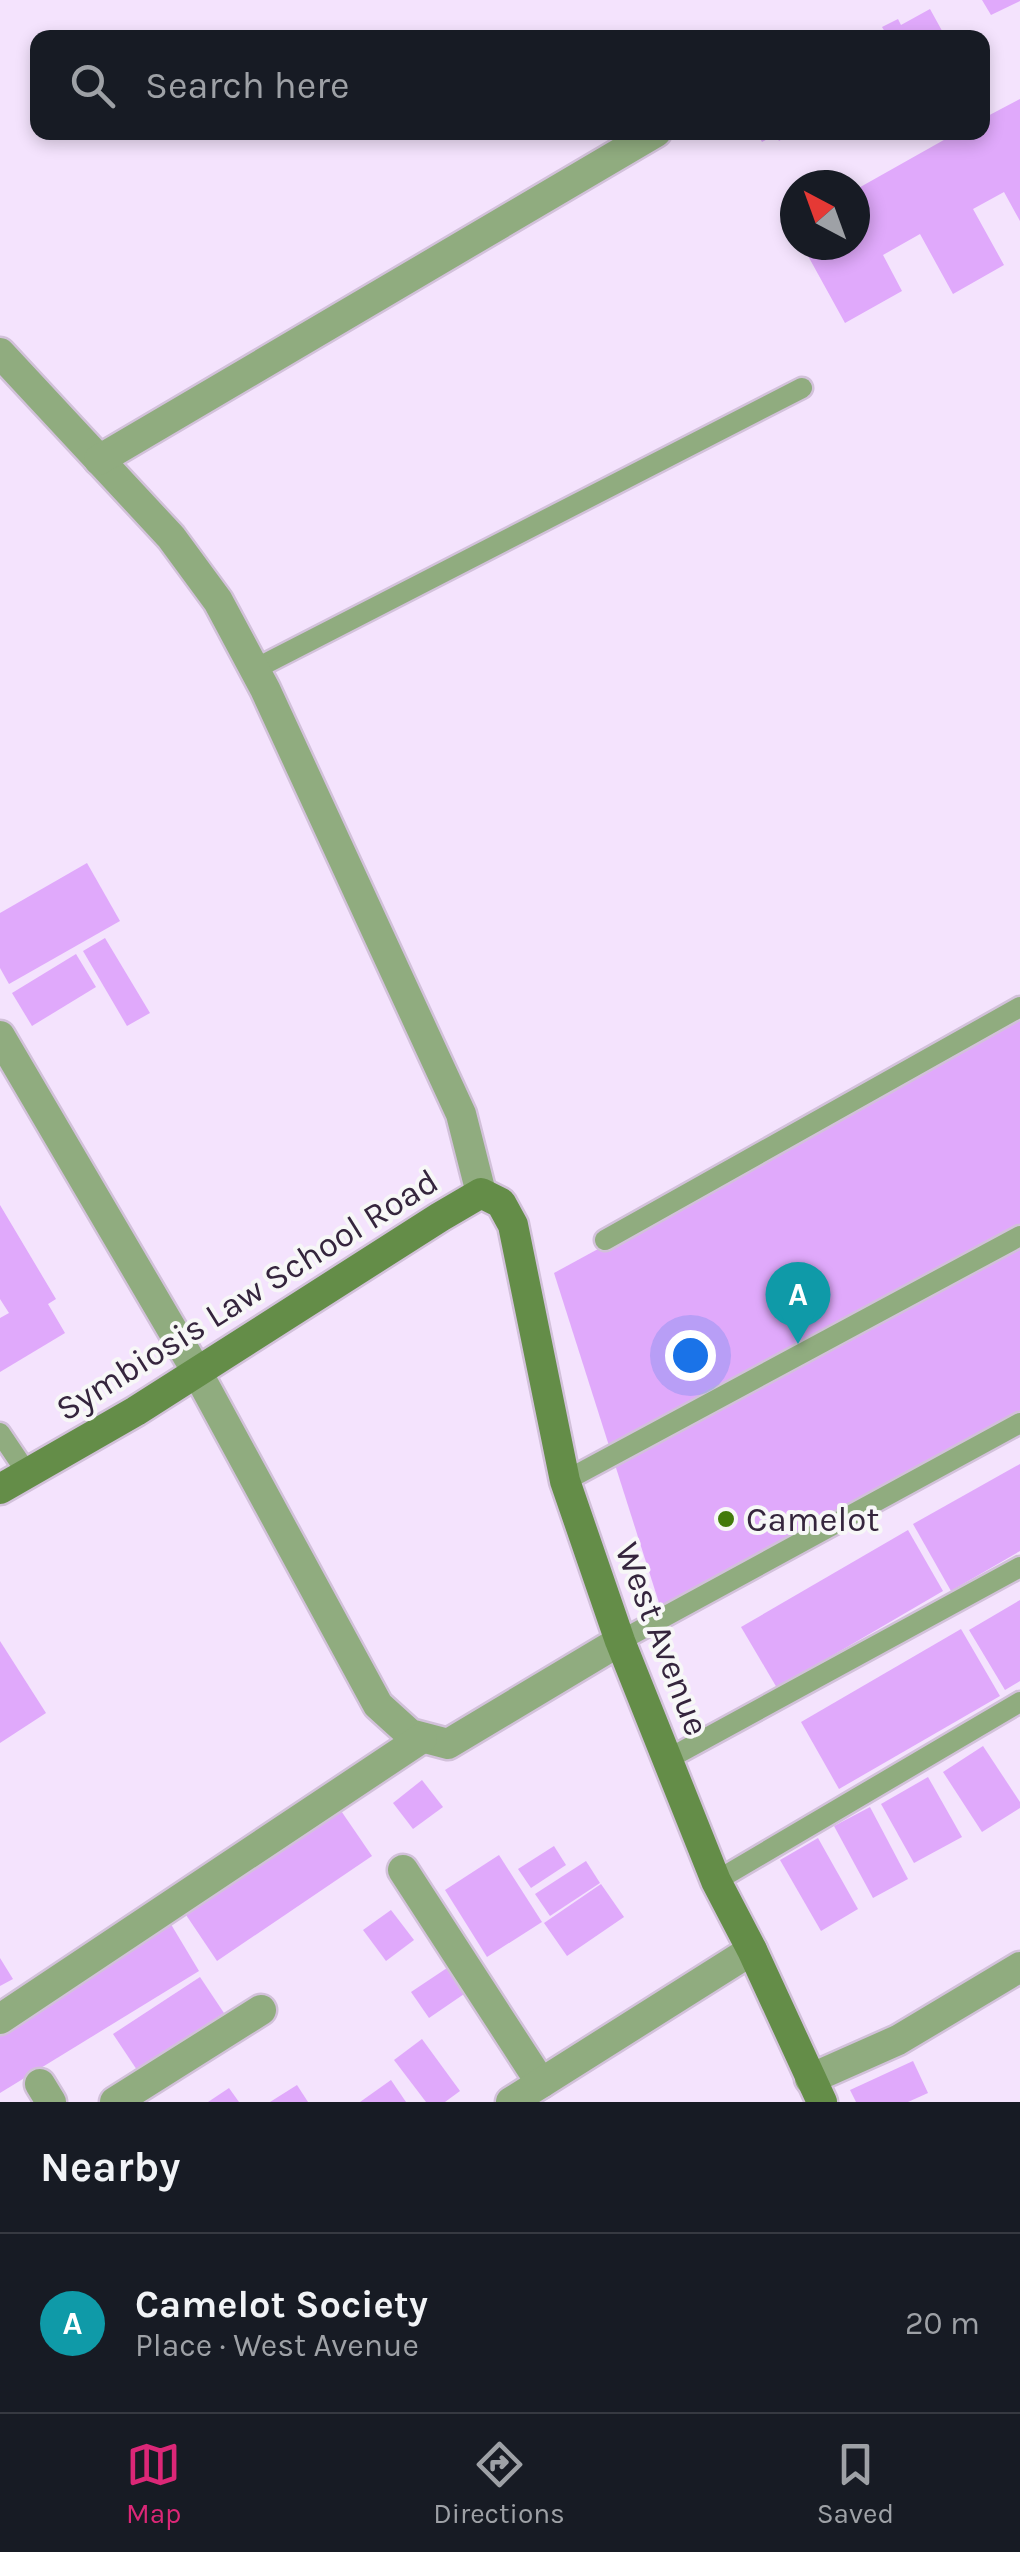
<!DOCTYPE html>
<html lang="en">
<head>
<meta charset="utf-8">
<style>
	:root { --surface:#171b24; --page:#242831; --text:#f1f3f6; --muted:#9ea1a6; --line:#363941; --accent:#db2777 }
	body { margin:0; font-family:Karla,sans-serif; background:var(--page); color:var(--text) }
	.compass { position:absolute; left:780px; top:170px; width:90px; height:90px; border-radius:50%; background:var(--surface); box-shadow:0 5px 15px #0003; rotate:319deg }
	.you { position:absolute; left:690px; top:1355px; width:35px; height:35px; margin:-25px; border:8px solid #fff; border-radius:50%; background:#1a73e8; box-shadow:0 0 0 15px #1a73e833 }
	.badge { display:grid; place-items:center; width:65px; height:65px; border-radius:50%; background:var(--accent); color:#fff; font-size:32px; font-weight:700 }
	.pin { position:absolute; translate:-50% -82px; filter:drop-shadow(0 2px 5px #0008) }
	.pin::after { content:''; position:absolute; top:52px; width:35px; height:30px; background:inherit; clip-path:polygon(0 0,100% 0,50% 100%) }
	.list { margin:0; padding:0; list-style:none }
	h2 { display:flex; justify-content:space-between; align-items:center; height:130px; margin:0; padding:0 40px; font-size:42px }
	h2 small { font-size:32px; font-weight:400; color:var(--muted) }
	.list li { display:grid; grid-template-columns:65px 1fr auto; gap:30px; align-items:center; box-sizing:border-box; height:180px; padding:0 40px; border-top:2px solid var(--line) }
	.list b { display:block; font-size:38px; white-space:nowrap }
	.list p { margin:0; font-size:32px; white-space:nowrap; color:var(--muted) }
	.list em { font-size:32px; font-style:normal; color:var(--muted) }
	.icon { flex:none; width:55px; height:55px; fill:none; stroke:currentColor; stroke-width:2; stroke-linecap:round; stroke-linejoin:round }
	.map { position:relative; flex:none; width:1020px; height:2102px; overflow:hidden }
	.search { position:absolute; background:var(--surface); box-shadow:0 5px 15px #0003; left:30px; right:30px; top:30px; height:110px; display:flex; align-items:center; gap:25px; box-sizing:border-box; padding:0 35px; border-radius:20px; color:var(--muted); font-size:38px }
	.sheet { height:310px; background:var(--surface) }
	nav { display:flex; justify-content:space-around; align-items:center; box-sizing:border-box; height:140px; border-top:2px solid var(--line); background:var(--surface); font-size:28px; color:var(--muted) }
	nav a { display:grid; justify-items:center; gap:5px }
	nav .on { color:var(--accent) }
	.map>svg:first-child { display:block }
</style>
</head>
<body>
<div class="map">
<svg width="1020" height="2102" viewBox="0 0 1020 2102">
	<rect width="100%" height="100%" fill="#f4e3fd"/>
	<g fill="#e0a9fb">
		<path d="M 982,0 L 1020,0 L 1020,1 L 991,15 Z"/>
		<path d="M 930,9 L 946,38 L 875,38 L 885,32 L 882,27 L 898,19 L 901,25 Z"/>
		<path d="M 1020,99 L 1020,221 L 1004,192 L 973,209 L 1004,265 L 953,294 L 920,234 L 883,255 L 902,291 L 845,323 L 802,245 L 855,245 L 855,190 L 958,132 L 982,132 L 982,119 Z"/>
		<path d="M 756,132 L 794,132 L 779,141 L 775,135 L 762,142 Z"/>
		<path d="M 87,863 L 120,921 L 9,984 L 0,968 L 0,913 Z"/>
		<path d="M 105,938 L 150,1013 L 127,1026 L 83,951 Z"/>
		<path d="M 76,954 L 96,987 L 32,1026 L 12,993 Z"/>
		<path d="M 1020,1019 L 1020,1415 L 660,1606 L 554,1273 Z"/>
		<path d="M 0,1205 L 56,1299 L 48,1304 L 65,1333 L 0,1372 L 0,1318 L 9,1313 L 0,1299 Z"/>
		<path d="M 1020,1464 L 1020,1551 L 951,1591 L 913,1524 Z"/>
		<path d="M 908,1530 L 943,1591 L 777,1688 L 741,1627 Z"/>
		<path d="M 1020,1600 L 1020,1681 L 1005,1690 L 969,1630 Z"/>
		<path d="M 961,1629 L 1000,1696 L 839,1789 L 801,1722 Z"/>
		<path d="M 0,1641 L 46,1713 L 0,1743 Z"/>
		<path d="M 983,1746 L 1020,1802 L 1020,1808 L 982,1832 L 943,1772 Z"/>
		<path d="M 928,1777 L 962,1837 L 914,1863 L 881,1804 Z"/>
		<path d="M 422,1780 L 443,1807 L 413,1829 L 393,1803 Z"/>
		<path d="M 335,1802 L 372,1856 L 217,1961 L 180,1906 Z"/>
		<path d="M 870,1807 L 908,1879 L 873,1898 L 834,1826 Z"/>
		<path d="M 818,1838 L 858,1909 L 821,1931 L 780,1860 Z"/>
		<path d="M 554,1846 L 566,1865 L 531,1888 L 518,1869 Z"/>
		<path d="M 499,1855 L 542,1922 L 487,1957 L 445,1890 Z"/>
		<path d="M 586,1861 L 600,1883 L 550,1916 L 535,1894 Z"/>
		<path d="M 601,1884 L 624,1917 L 567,1956 L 544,1923 Z"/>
		<path d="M 391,1910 L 414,1940 L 386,1961 L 363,1930 Z"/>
		<path d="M 169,1921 L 199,1971 L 0,2093 L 0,2025 Z"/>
		<path d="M 0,1958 L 13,1979 L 0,1986 Z"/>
		<path d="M 450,1966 L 467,1992 L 429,2018 L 411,1992 Z"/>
		<path d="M 200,1977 L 224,2013 L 137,2070 L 113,2034 Z"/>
		<path d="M 422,2039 L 460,2091 L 445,2102 L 426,2102 L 394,2060 Z"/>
		<path d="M 913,2061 L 928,2093 L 908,2102 L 856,2102 L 850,2090 Z"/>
		<path d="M 391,2080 L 406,2102 L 360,2102 Z"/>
		<path d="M 297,2085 L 308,2102 L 270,2102 Z"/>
		<path d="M 229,2088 L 239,2102 L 208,2102 Z"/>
	</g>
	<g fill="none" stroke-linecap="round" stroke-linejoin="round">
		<g stroke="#d2c1da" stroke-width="25">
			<g id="lane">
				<path d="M 255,669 L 802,388"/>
				<path d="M 605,1240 L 1020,1007"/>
				<path d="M 0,1433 L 27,1473"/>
				<path d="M 565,1481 L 1020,1236"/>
				<path d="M 620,1641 L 1020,1423"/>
				<path d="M 668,1759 L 1020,1567"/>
				<path d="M 716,1881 L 1020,1702"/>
			</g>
		</g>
		<g stroke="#d2c1da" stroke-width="35">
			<g id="street">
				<path d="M 0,353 L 171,537 L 218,601 L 265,689 L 461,1114 L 481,1193"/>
				<path d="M 99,460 L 656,132"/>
				<path d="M 0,1036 L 197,1372 L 378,1705 L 410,1734 L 448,1744 L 620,1641"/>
				<path d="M 403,1870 L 541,2083"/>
				<path d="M 0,2019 L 422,1738"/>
				<path d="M 810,2079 L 898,2040 L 1020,1967"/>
				<path d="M 40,2084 L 51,2102"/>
				<path d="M 115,2102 L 261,2010"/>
				<path d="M 511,2102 L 752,1950"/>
			</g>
		</g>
		<g stroke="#d2c1da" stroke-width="35">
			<path id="secondary" d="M 0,1489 L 136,1411 L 440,1217 L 481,1193 L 501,1203 L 513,1225 L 565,1481 L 620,1641 L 716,1881 L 752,1950 L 822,2102"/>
		</g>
		<use href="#lane" stroke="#90ac7f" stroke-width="20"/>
		<use href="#street" stroke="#90ac7f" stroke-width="30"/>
		<use href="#secondary" stroke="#648d48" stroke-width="30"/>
	</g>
	<circle fill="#42790a" stroke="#f7f7f7" stroke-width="4" cx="726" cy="1519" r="10"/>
	<g text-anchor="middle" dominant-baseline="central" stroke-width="8" stroke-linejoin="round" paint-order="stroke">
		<g font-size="35" fill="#35253d" stroke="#f7f7f7">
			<text transform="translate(247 1295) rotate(-32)">Symbiosis Law School Road</text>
			<text transform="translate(662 1639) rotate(69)">West Avenue</text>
		</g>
		<g font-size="35" fill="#35253d" stroke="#f7f7f7" text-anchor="start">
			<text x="746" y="1519">Camelot</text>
		</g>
	</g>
</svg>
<svg class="compass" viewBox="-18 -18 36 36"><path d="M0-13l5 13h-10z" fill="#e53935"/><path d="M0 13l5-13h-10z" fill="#9ea1a6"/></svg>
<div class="you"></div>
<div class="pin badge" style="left:798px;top:1344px;background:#0f9aa8">A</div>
<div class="search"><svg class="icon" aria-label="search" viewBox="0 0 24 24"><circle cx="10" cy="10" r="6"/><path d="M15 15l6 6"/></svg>Search here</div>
</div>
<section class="sheet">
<h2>Nearby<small></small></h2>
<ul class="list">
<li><span class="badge" style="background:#0f9aa8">A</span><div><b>Camelot Society</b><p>Place · West Avenue</p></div><em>20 m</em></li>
</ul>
</section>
<nav>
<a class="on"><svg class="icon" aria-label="map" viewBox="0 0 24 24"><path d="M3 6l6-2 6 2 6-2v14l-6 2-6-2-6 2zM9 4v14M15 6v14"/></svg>Map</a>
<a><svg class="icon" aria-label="directions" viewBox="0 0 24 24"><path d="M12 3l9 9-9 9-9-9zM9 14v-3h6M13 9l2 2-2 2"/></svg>Directions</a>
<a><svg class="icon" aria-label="saved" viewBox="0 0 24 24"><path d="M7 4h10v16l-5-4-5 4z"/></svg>Saved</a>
</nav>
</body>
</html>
